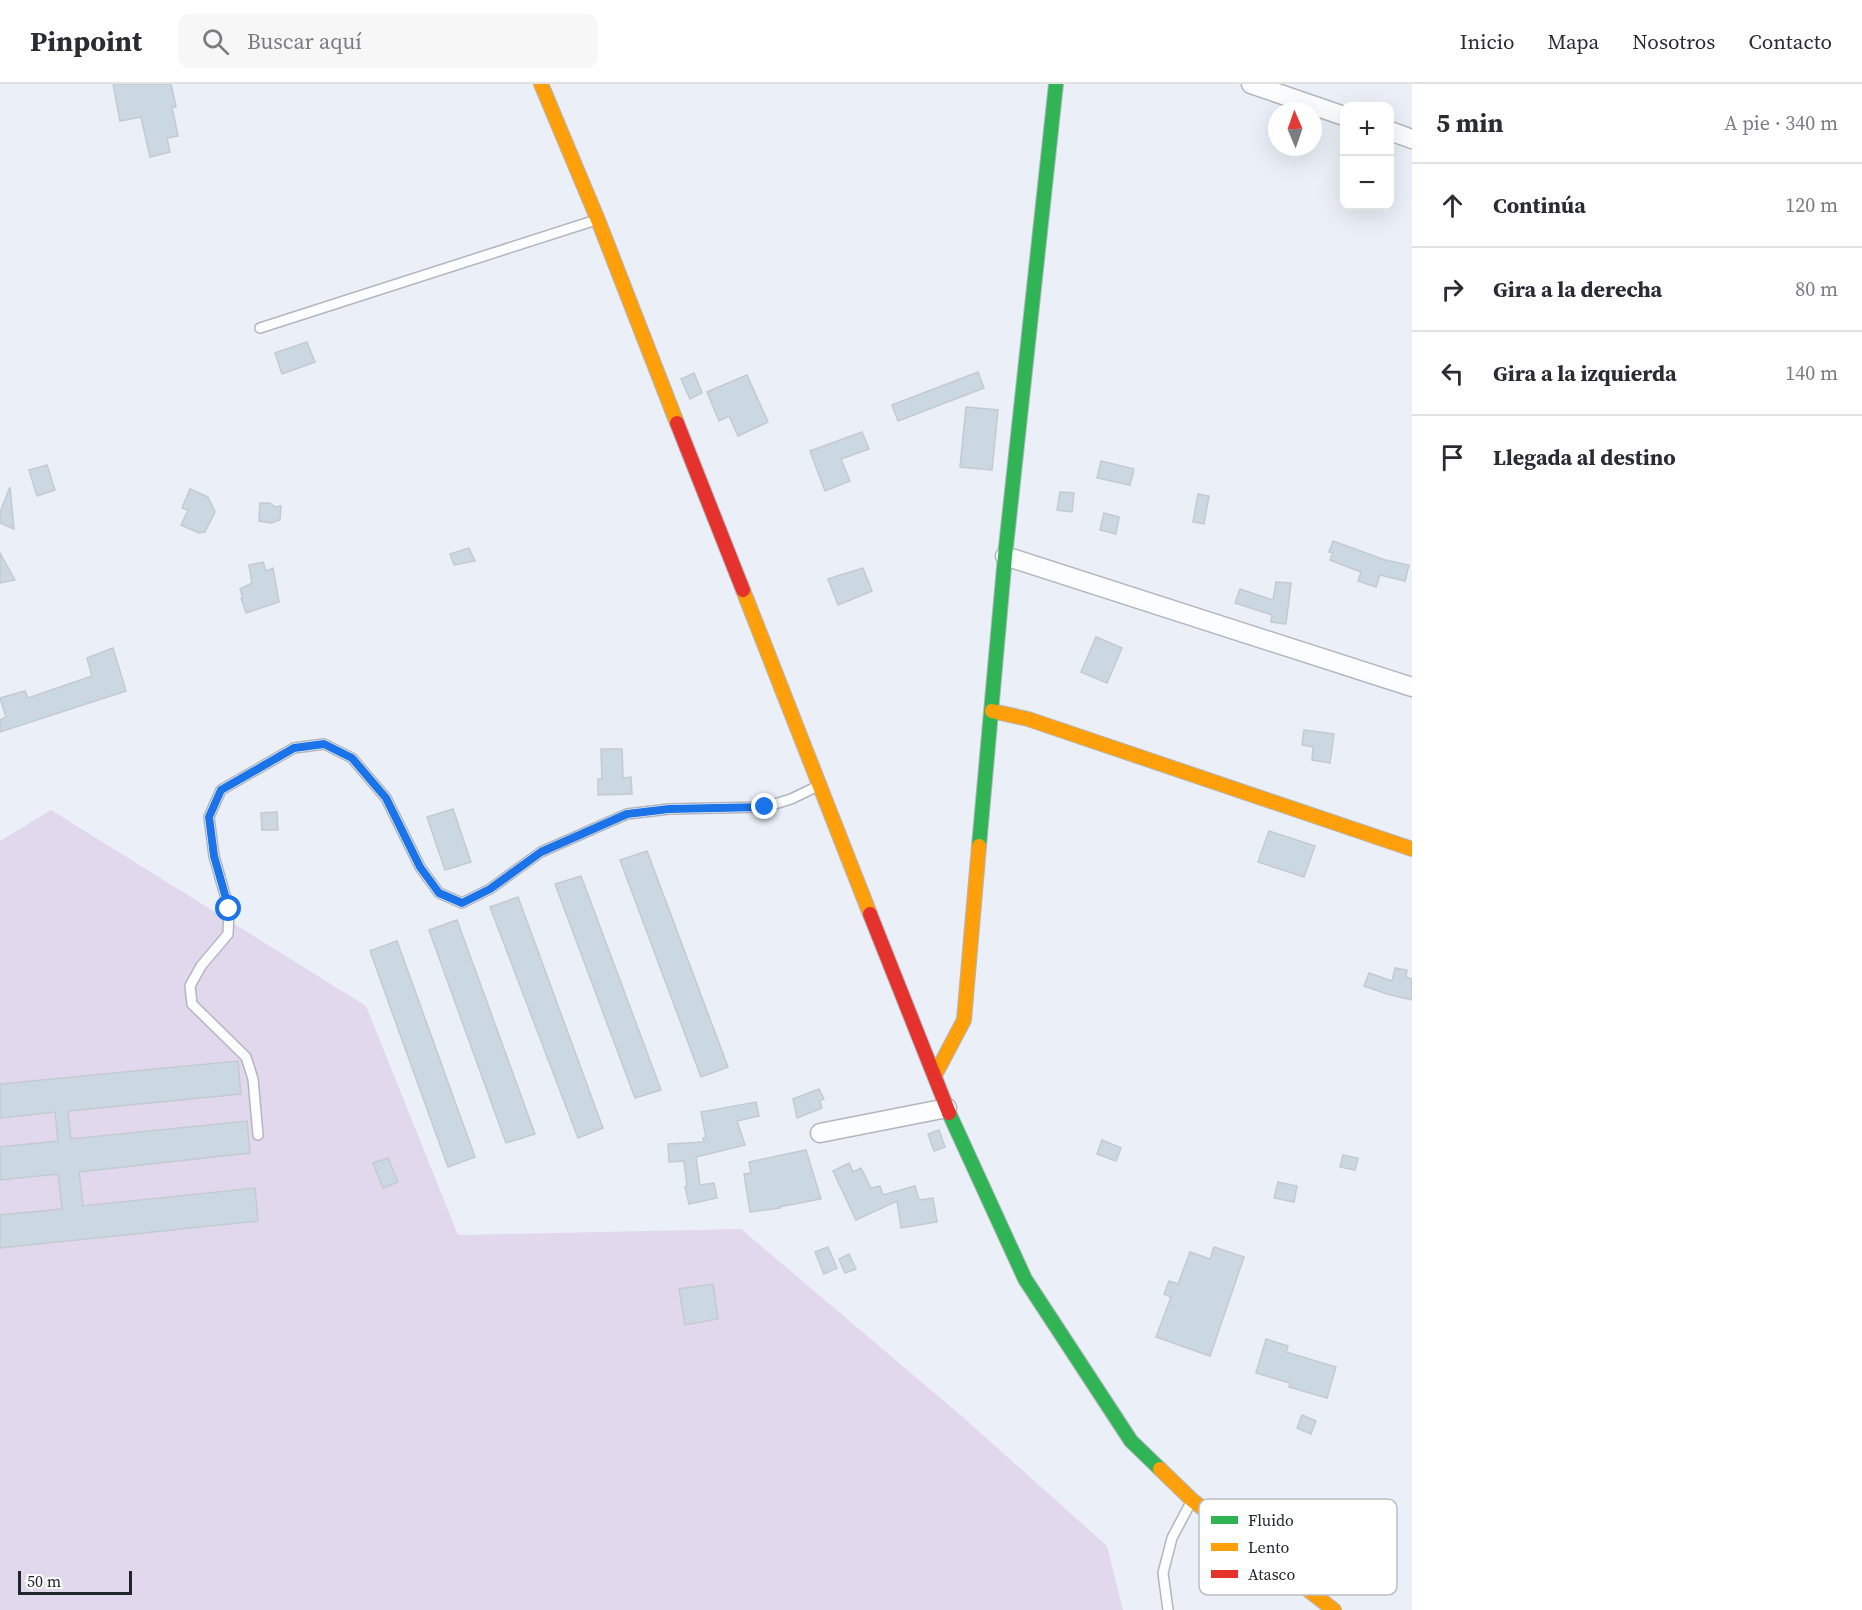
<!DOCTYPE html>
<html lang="es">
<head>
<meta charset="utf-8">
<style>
	:root { --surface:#fff; --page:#f7f7f7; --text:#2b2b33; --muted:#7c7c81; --line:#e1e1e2 }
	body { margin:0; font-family:"Source Serif 4",serif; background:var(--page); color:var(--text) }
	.controls { position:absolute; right:18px; top:18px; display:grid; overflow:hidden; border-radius:12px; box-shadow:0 6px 24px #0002 }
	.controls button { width:54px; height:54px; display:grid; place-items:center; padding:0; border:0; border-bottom:2px solid var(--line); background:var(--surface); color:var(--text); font:30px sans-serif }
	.compass { position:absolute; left:1268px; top:18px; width:54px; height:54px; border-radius:50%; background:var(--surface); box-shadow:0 6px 24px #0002; rotate:358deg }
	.scale { position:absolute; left:18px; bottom:15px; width:114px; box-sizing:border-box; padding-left:6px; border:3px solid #21262d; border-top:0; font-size:16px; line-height:21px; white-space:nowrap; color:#21262d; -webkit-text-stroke:4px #fff; paint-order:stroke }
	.stop { position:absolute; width:18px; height:18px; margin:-14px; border:4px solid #1a73e8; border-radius:50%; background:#fff }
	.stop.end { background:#1a73e8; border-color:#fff; box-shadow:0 2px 6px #0008 }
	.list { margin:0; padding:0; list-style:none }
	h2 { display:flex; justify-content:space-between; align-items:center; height:78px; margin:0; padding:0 24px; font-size:26px }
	h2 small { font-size:20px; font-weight:400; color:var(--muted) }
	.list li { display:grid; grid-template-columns:39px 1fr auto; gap:18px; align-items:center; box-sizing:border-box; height:84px; padding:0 24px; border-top:2px solid var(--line) }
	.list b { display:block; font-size:22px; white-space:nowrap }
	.list em { font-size:20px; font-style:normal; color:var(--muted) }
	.icon { flex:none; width:33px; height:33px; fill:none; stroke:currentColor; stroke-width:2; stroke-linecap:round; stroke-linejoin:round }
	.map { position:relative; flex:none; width:1412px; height:1526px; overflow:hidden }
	header { display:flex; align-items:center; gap:36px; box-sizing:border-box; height:84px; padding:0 30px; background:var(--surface); border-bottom:2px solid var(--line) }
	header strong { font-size:28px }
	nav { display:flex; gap:33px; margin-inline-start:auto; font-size:21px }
	.search { width:420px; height:54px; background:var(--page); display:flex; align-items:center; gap:15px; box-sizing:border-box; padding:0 21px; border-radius:12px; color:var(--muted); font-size:22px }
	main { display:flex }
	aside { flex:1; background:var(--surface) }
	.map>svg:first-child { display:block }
</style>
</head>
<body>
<header>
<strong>Pinpoint</strong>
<div class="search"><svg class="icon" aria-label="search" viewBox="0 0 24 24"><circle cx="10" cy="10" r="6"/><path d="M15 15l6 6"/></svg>Buscar aquí</div>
<nav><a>Inicio</a><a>Mapa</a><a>Nosotros</a><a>Contacto</a></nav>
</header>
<main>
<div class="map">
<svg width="1412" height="1526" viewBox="0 0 1412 1526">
	<rect width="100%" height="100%" fill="#eaeff8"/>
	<path fill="#e2d8ed" d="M 51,726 L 366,922 L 458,1151 L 741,1145 L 965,1335 L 1107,1462 L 1123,1526 L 0,1526 L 0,757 Z"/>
	<g fill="#ccd8e1" stroke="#c3cad0" stroke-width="1.5">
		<path d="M 113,0 L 171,0 L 176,23 L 172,23 L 178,52 L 167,54 L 170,68 L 150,73 L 141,33 L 120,37 Z"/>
		<path d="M 307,258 L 315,278 L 282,290 L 275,269 Z"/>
		<path d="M 978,288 L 984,304 L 898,337 L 892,321 Z"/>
		<path d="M 694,289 L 702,309 L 690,315 L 681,295 Z"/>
		<path d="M 747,291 L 768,338 L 738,352 L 729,332 L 719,337 L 707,308 Z"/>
		<path d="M 966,323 L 998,326 L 992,386 L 960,383 Z"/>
		<path d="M 862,348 L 869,365 L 841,375 L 850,397 L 825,407 L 810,367 Z"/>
		<path d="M 1101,377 L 1134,385 L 1130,401 L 1097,394 Z"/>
		<path d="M 47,381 L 55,406 L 37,412 L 29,386 Z"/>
		<path d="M 10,403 L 14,445 L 0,439 L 0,428 Z"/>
		<path d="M 190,405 L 208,413 L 215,428 L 205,448 L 199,449 L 181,441 L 188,426 L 182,424 Z"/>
		<path d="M 1060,408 L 1074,409 L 1072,428 L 1057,426 Z"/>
		<path d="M 1198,410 L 1209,412 L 1204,440 L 1193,438 Z"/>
		<path d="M 260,419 L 270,419 L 275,423 L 281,422 L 280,436 L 271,439 L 259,437 Z"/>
		<path d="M 1104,429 L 1119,433 L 1116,450 L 1100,446 Z"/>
		<path d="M 1333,457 L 1385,476 L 1409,481 L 1405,497 L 1380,491 L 1376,503 L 1358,497 L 1361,488 L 1330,476 L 1333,469 L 1329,468 Z"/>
		<path d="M 469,464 L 475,477 L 454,481 L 450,470 Z"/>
		<path d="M 0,469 L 15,496 L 0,499 Z"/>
		<path d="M 263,478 L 266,487 L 273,484 L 279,518 L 246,529 L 241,514 L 243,514 L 240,505 L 252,499 L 249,481 Z"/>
		<path d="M 863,484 L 872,507 L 838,521 L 828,495 Z"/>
		<path d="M 1276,498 L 1291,499 L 1286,540 L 1271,538 L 1272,531 L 1235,519 L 1240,505 L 1273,516 Z"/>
		<path d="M 1096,553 L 1122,564 L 1107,599 L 1081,588 Z"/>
		<path d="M 113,564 L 126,607 L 0,648 L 0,636 L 6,633 L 0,614 L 25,607 L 28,614 L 92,592 L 87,574 Z"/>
		<path d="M 1304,646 L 1334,650 L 1330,679 L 1312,676 L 1313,663 L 1302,661 Z"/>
		<path d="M 601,665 L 622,665 L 623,694 L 631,693 L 632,710 L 598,711 L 598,695 L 602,695 Z"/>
		<path d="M 453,725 L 471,778 L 445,786 L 427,733 Z"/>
		<path d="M 277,728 L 278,746 L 262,746 L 261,729 Z"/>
		<path d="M 1269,747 L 1315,762 L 1304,793 L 1258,778 Z"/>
		<path d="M 647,767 L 728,983 L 701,993 L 620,776 Z"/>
		<path d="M 581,792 L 661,1006 L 635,1014 L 555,800 Z"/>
		<path d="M 518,813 L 603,1044 L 578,1054 L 490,823 Z"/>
		<path d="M 457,836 L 535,1050 L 506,1059 L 429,846 Z"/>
		<path d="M 397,857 L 475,1073 L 448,1083 L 370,867 Z"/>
		<path d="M 1395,884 L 1407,886 L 1406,893 L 1412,895 L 1412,916 L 1387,910 L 1364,902 L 1369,889 L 1392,897 Z"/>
		<path d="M 238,977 L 241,1010 L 68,1027 L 71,1055 L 247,1037 L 250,1069 L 79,1088 L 83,1122 L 255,1104 L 258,1137 L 0,1164 L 0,1131 L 62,1125 L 58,1090 L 0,1096 L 0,1063 L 58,1057 L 55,1028 L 0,1034 L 0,1000 Z"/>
		<path d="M 819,1005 L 824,1015 L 820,1017 L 822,1024 L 797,1034 L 793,1015 Z"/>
		<path d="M 756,1018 L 759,1032 L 737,1037 L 745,1061 L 696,1073 L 700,1101 L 714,1099 L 717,1114 L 689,1120 L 685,1103 L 687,1102 L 684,1077 L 669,1078 L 668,1060 L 704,1058 L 703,1054 L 706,1054 L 701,1028 Z"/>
		<path d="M 939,1046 L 945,1063 L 934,1067 L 928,1050 Z"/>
		<path d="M 1102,1056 L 1121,1064 L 1116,1077 L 1097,1070 Z"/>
		<path d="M 806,1066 L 821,1115 L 779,1123 L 780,1124 L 750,1128 L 744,1090 L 751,1089 L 749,1078 Z"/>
		<path d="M 1343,1071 L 1358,1074 L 1355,1086 L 1340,1083 Z"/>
		<path d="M 388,1074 L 398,1098 L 383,1104 L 373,1079 Z"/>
		<path d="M 849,1079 L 853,1088 L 861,1084 L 871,1104 L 880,1102 L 883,1111 L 915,1102 L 919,1116 L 933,1114 L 937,1138 L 901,1144 L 897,1117 L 856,1136 L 833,1087 Z"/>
		<path d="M 1278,1098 L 1297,1102 L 1294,1118 L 1274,1114 Z"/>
		<path d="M 828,1163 L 837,1184 L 824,1190 L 815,1168 Z"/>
		<path d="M 1214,1163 L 1244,1173 L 1210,1272 L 1156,1253 L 1171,1213 L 1164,1210 L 1169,1197 L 1178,1200 L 1190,1168 L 1210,1175 Z"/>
		<path d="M 849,1170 L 856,1185 L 845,1189 L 839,1175 Z"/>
		<path d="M 713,1200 L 718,1235 L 685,1241 L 679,1205 Z"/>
		<path d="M 1266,1255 L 1288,1262 L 1286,1268 L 1336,1283 L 1327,1314 L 1289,1303 L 1290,1299 L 1256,1289 Z"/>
		<path d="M 1302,1331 L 1316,1337 L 1311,1350 L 1297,1344 Z"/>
	</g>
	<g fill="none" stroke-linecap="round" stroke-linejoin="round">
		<g stroke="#b2b6be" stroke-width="12">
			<g id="lane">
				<path d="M 260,244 L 596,136"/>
				<path d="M 258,1051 L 253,995 L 246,973 L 192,920 L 190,902 L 201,882 L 228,850 L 229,825 L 214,772 L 209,733 L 221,706 L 294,664 L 324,660 L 352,674 L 386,714 L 420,783 L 439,809 L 462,819 L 490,805 L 541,768 L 627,730 L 669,725 L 765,723 L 791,715 L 816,703"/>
				<path d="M 1168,1526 L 1163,1489 L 1172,1454 L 1191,1418"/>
			</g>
		</g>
		<g stroke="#b2b6be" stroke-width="21">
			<g id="street">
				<path d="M 1251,0 L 1344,32"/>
				<path d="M 1390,47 L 1412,55"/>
				<path d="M 1005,472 L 1412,603"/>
				<path d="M 820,1049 L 947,1024"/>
			</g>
		</g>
		<g stroke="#b2b6be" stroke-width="16">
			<g id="fast">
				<path d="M 979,762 L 1005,472 L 1056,0"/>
				<path d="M 949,1029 L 1025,1195 L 1131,1357 L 1160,1385"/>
			</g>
		</g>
		<g stroke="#b2b6be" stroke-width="16">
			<g id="slow">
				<path d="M 541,0 L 598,136 L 677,339"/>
				<path d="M 743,506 L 870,830"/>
				<path d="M 992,627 L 1028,635 L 1412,765"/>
				<path d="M 935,991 L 964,936 L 979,762"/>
				<path d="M 1160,1385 L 1192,1416 L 1334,1526"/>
			</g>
		</g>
		<g stroke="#b2b6be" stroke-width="16">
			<g id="jam">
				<path d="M 677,339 L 743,506"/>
				<path d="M 870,830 L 949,1029"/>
			</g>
		</g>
		<use href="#lane" stroke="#fcfdfe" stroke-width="9"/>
		<use href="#street" stroke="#fcfdfe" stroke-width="18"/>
		<use href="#fast" stroke="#30b455" stroke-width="14"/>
		<use href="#slow" stroke="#ff9f0a" stroke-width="14"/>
		<use href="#jam" stroke="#e5322d" stroke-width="14"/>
	</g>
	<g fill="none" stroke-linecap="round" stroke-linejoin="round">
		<path stroke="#1a73e8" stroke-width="8" d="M 229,825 L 214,772 L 209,733 L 221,706 L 294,664 L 324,660 L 352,674 L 386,714 L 420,783 L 439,809 L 462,819 L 490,805 L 541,768 L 627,730 L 669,725 L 765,723"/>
	</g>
	<rect x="1199" y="1415" width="198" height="96" rx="9" fill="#fff" stroke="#bcbec0" stroke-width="1.5"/>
	<rect x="1211" y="1432" width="27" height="8" fill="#30b455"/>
	<rect x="1211" y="1459" width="27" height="8" fill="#ff9f0a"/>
	<rect x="1211" y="1486" width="27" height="8" fill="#e5322d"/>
	<g font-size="16" fill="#21262d">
		<text x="1248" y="1442">Fluido</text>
		<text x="1248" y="1469">Lento</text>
		<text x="1248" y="1496">Atasco</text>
	</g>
</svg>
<div class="controls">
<button>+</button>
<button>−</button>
</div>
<svg class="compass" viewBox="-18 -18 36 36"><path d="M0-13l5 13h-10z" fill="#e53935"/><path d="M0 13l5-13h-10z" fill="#7c7c81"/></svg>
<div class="scale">50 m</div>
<div class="stop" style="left:229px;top:825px"></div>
<div class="stop end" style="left:765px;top:723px"></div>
</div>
<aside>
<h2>5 min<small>A pie · 340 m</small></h2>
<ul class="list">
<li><svg class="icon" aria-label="ahead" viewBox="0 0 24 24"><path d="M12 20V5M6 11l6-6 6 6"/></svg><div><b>Continúa</b></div><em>120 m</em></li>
<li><svg class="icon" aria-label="right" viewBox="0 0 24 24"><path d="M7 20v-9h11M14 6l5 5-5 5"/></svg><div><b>Gira a la derecha</b></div><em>80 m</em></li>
<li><svg class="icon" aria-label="left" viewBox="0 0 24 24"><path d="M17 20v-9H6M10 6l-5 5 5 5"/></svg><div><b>Gira a la izquierda</b></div><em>140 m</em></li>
<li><svg class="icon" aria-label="arrive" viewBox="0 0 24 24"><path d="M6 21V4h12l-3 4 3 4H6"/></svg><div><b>Llegada al destino</b></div></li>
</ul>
</aside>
</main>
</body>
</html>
